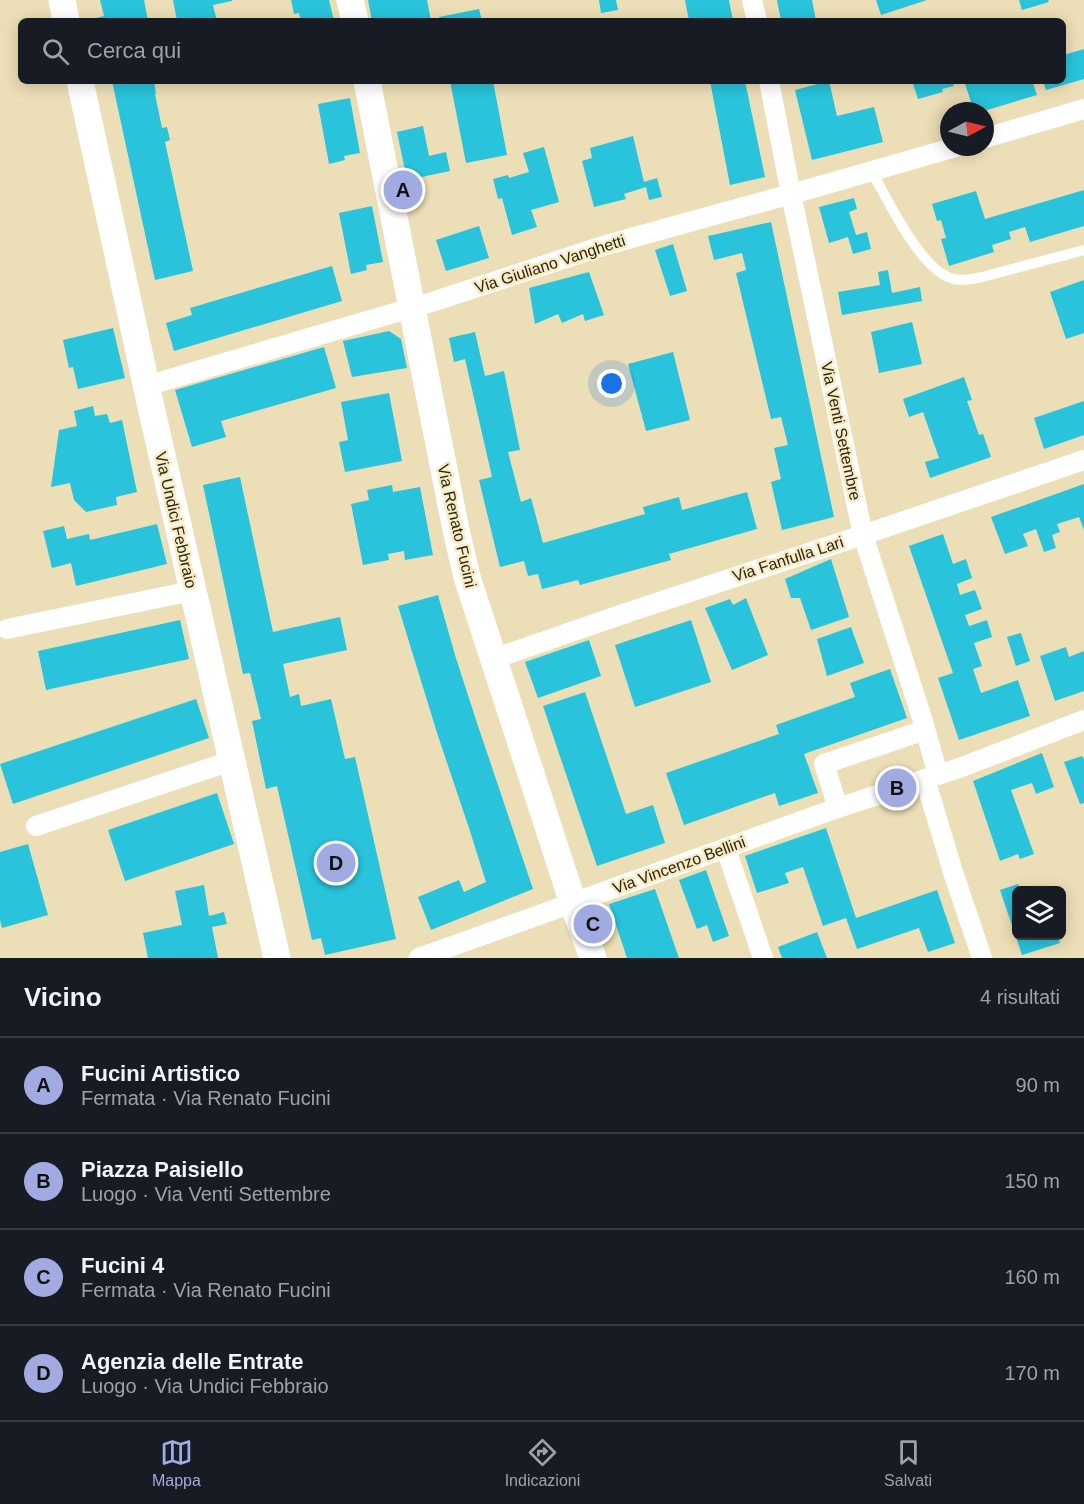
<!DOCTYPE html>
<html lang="it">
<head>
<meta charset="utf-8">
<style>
	:root { --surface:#171b24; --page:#20242c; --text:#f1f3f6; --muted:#9ea1a6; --line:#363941; --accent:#a1abe1 }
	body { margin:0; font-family:Arial,sans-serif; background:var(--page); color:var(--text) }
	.controls { position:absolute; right:18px; bottom:18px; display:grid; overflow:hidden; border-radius:9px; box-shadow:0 3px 15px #0003 }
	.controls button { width:54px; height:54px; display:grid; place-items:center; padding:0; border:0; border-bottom:2px solid var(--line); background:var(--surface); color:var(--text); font:30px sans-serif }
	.compass { position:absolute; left:940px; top:102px; width:54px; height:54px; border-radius:50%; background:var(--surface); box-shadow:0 3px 15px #0003; rotate:83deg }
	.you { position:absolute; left:612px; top:384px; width:21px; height:21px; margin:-15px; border:4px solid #fff; border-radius:50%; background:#1a73e8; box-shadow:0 0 0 9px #1a73e833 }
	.badge { display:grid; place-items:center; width:39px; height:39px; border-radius:50%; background:var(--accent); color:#111; font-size:20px; font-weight:700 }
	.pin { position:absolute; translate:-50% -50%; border:3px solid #fff; box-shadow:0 2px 6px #0006 }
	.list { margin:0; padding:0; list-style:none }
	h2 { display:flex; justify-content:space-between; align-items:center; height:78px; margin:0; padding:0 24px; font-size:26px }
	h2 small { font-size:20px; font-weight:400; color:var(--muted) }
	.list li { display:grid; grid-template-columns:39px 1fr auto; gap:18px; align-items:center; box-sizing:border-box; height:96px; padding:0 24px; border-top:2px solid var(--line) }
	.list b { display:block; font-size:22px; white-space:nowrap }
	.list p { margin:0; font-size:20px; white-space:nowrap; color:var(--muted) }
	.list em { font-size:20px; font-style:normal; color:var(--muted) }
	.icon { flex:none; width:33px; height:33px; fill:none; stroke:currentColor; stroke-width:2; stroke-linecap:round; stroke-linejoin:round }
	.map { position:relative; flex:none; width:1084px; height:958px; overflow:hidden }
	.search { position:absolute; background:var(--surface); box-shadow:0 3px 15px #0003; left:18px; right:18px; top:18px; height:66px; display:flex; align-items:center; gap:15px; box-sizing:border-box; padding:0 21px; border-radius:9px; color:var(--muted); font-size:22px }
	.sheet { height:462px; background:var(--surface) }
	nav { display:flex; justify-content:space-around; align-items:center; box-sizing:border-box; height:84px; border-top:2px solid var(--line); background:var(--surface); font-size:16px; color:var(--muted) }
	nav a { display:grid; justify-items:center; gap:3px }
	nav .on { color:var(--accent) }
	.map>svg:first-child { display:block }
</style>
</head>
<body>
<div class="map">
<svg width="1084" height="958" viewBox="0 0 1084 958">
	<rect width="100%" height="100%" fill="#ecdeb6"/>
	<g fill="#29c4db">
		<path d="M 100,0 L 144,0 L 148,21 L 92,21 L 92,19 L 104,16 Z"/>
		<path d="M 173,0 L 232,0 L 232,1 L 213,5 L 217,21 L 177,21 Z"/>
		<path d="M 291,0 L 329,0 L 334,21 L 301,21 L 299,13 L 294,14 Z"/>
		<path d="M 368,0 L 427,0 L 431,21 L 372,21 Z"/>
		<path d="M 599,0 L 616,0 L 618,10 L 601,13 Z"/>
		<path d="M 685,0 L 729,0 L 733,21 L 689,21 Z"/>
		<path d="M 777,0 L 812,0 L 816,21 L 781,21 Z"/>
		<path d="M 876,0 L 927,0 L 881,15 Z"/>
		<path d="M 1019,0 L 1048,0 L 1049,2 L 1022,10 Z"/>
		<path d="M 479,9 L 482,21 L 439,21 L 439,17 Z"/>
		<path d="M 1084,49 L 1084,79 L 1046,90 L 1043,81 L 1063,81 L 1063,55 Z"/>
		<path d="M 112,81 L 154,81 L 156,94 L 155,94 L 162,128 L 167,127 L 170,140 L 165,142 L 193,271 L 155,280 Z"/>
		<path d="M 450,81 L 493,81 L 507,155 L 466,163 Z"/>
		<path d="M 710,81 L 745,81 L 765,177 L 730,185 Z"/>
		<path d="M 829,81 L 837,116 L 874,107 L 883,142 L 812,160 L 795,90 Z"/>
		<path d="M 912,81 L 952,81 L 954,86 L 942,89 L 943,92 L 918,99 Z"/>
		<path d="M 964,81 L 1032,81 L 1037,95 L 984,111 L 974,111 Z"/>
		<path d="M 350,98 L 360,153 L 344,156 L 345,160 L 329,164 L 318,104 Z"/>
		<path d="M 423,126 L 429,156 L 446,152 L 450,171 L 407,180 L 397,132 Z"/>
		<path d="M 633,136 L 644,182 L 657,178 L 662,197 L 649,200 L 646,187 L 624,194 L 626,199 L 594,207 L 582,161 L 592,158 L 590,148 Z"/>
		<path d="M 544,147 L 559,202 L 531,210 L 537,227 L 512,235 L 502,198 L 498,199 L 493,179 L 508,175 L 509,178 L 529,172 L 523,153 Z"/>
		<path d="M 1084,190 L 1084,226 L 1030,242 L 1025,227 L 1009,232 L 1011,239 L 992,245 L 994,252 L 949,266 L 941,239 L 946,238 L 941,220 L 937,221 L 932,204 L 976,191 L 985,219 Z"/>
		<path d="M 854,198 L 857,209 L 849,212 L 856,235 L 867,232 L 871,249 L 853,254 L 848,237 L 829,243 L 819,207 Z"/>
		<path d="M 372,206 L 383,262 L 366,265 L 367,270 L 351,274 L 339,213 Z"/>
		<path d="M 771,222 L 834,517 L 782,530 L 771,482 L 781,479 L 774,448 L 788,445 L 781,417 L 771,419 L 736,273 L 746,270 L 742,253 L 714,260 L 708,236 Z"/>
		<path d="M 479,226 L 489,258 L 446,271 L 436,240 Z"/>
		<path d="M 673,244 L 687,291 L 670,296 L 655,250 Z"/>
		<path d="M 332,266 L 342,301 L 174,351 L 166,323 L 192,315 L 190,308 Z"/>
		<path d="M 888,270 L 892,293 L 920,287 L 922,301 L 842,315 L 838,292 L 880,285 L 878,272 Z"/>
		<path d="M 589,272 L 604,315 L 585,321 L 583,314 L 562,323 L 558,314 L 535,324 L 529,288 Z"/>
		<path d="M 1084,280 L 1084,333 L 1066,339 L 1050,292 Z"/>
		<path d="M 912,322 L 922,364 L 879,373 L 871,332 Z"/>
		<path d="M 113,328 L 125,378 L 78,389 L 73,367 L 69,368 L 63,340 Z"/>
		<path d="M 389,331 L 401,339 L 407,368 L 352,377 L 343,341 Z"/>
		<path d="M 475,332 L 485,376 L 504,371 L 520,450 L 508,452 L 521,502 L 531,498 L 543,543 L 645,514 L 643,507 L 679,497 L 682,510 L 747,492 L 757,529 L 669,554 L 671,560 L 580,585 L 578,580 L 542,589 L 538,574 L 528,576 L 524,561 L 500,567 L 479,480 L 492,477 L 465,359 L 454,362 L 449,338 Z"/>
		<path d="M 324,347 L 336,388 L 221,421 L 226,437 L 192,447 L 175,390 Z"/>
		<path d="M 673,352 L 690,420 L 646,431 L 628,364 Z"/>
		<path d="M 964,377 L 972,400 L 967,401 L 979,435 L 983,434 L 991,457 L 930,478 L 925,462 L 939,458 L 923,412 L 909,417 L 903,399 Z"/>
		<path d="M 389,393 L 402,461 L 345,472 L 339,442 L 348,440 L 341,402 Z"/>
		<path d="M 1084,401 L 1084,435 L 1044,449 L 1034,418 Z"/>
		<path d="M 93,406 L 95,416 L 107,414 L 110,423 L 122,420 L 137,492 L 116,497 L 117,505 L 86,512 L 74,500 L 70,483 L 51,487 L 59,430 L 77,426 L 74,411 Z"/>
		<path d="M 240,477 L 273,632 L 340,617 L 347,650 L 283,664 L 290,697 L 299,694 L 301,706 L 331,699 L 345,759 L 355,757 L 396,939 L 325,955 L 321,938 L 312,940 L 277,786 L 266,789 L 252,721 L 261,719 L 250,673 L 243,674 L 203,485 Z"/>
		<path d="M 1084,484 L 1084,530 L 1079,517 L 1057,524 L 1060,532 L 1052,535 L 1056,548 L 1044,552 L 1036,529 L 1023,534 L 1028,546 L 1005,554 L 991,517 Z"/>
		<path d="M 392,485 L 393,492 L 420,487 L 433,555 L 405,560 L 404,551 L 388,554 L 389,560 L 363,565 L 351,504 L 369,500 L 367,490 Z"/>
		<path d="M 157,524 L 167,564 L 76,586 L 71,563 L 52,568 L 43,531 L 64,526 L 67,539 L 89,534 L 90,540 Z"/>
		<path d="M 943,534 L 953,564 L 966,559 L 972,578 L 957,584 L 960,595 L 975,590 L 982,609 L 965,615 L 969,626 L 987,620 L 992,637 L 974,643 L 982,666 L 973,669 L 981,693 L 1018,680 L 1030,716 L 959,740 L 938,678 L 953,673 L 909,546 Z"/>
		<path d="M 831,559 L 849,617 L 811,630 L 800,598 L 791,598 L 785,579 Z"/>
		<path d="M 438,595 L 455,655 L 477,723 L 533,889 L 431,930 L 418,897 L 459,880 L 464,892 L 486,882 L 470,831 L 438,736 L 398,606 Z"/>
		<path d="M 746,598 L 768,655 L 732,670 L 705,608 L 730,599 L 733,605 Z"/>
		<path d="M 180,620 L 189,659 L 46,690 L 38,651 Z"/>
		<path d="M 691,620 L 711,682 L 635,707 L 615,645 Z"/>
		<path d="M 851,627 L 864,663 L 827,676 L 817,639 Z"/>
		<path d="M 1021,633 L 1030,661 L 1016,666 L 1007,637 Z"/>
		<path d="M 589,640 L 601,676 L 538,698 L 525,662 Z"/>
		<path d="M 1066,647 L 1069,657 L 1084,651 L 1084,691 L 1055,701 L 1040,656 Z"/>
		<path d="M 890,669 L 907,718 L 804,754 L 818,793 L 779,806 L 775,793 L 684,825 L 666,773 L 779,734 L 776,725 L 855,697 L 850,683 Z"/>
		<path d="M 585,692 L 626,814 L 653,805 L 665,843 L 597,866 L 543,706 Z"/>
		<path d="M 196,699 L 209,738 L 13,804 L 0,764 Z"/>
		<path d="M 1042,753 L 1054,787 L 1036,794 L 1032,783 L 1011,790 L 1034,854 L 1020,859 L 1018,854 L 1000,861 L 973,781 Z"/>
		<path d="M 1082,756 L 1084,759 L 1084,803 L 1080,804 L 1064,762 Z"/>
		<path d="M 217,793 L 234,844 L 125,881 L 108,830 Z"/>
		<path d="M 826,828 L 856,918 L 937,890 L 955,943 L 928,952 L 919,928 L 857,949 L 846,918 L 823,926 L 803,867 L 785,873 L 789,883 L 757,893 L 745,856 Z"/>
		<path d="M 28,844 L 48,915 L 2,928 L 0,920 L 0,852 Z"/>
		<path d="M 706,870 L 729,936 L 713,942 L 707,925 L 697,929 L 679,880 Z"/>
		<path d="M 1018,884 L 1020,890 L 1016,890 L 1016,936 L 1057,936 L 1060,943 L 1022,955 L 1000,890 Z"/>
		<path d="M 204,885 L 209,916 L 224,912 L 227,924 L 212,927 L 218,958 L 148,958 L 143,933 L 182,925 L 175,891 Z"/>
		<path d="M 655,889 L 679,958 L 627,958 L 609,904 Z"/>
		<path d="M 817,932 L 827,958 L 782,958 L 778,947 Z"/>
	</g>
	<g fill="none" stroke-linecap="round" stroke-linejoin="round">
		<path stroke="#fff" stroke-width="10" d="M 872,172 C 888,200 921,272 954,279 C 963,281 973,279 982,277 L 1084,250"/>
		<g stroke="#fff" stroke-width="20">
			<path d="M 752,0 L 757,21"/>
			<path d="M 769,81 L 791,194 L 863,535 L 922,718 L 938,775"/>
			<path d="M 985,138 L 1084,109"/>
			<path d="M 146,386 L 435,301 L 606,245 L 813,188 L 956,147"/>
			<path d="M 7,629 L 192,591"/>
			<path d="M 493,659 L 629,612 L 863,535 L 1084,460"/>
			<path d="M 925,779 L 953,872 L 982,958"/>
			<path d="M 838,808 L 824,764 L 925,730"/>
			<path d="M 36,826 L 231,761"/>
			<path d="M 726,849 L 763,958"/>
			<path d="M 419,958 L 832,810 L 962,767 L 1084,720"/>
		</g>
		<g stroke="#fff" stroke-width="27">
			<path d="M 62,0 L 66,21"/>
			<path d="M 350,0 L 355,21"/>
			<path d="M 80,81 L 151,407 L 277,958"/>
			<path d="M 367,81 L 456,530 L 467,577 L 573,903 L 593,958"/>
		</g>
	</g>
	<g text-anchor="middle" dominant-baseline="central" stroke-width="5" stroke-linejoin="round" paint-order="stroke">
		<g font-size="16" fill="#2b2617" stroke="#f9ebc3">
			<text transform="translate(550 264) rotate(-18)">Via Giuliano Vanghetti</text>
			<text transform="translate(841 431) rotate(78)">Via Venti Settembre</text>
			<text transform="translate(176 520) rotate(77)">Via Undici Febbraio</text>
			<text transform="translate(457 526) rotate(77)">Via Renato Fucini</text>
			<text transform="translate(788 559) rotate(-18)">Via Fanfulla Lari</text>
			<text transform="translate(679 865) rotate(-20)">Via Vincenzo Bellini</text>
		</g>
	</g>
</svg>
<div class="controls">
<button><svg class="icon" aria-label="layers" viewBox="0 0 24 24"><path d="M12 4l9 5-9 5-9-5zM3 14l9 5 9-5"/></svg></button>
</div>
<svg class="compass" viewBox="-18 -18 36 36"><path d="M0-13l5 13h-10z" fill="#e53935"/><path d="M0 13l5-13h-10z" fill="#9ea1a6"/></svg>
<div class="you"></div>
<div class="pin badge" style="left:403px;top:190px">A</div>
<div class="pin badge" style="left:897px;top:788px">B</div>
<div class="pin badge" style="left:593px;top:924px">C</div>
<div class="pin badge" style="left:336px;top:863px">D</div>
<div class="search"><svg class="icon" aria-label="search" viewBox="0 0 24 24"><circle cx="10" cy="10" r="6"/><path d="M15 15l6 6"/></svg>Cerca qui</div>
</div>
<section class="sheet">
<h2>Vicino<small>4 risultati</small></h2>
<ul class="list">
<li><span class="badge">A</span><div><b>Fucini Artistico</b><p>Fermata · Via Renato Fucini</p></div><em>90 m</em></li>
<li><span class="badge">B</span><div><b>Piazza Paisiello</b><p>Luogo · Via Venti Settembre</p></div><em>150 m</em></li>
<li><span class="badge">C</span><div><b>Fucini 4</b><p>Fermata · Via Renato Fucini</p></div><em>160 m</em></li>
<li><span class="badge">D</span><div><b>Agenzia delle Entrate</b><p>Luogo · Via Undici Febbraio</p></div><em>170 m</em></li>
</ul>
</section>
<nav>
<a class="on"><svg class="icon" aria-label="map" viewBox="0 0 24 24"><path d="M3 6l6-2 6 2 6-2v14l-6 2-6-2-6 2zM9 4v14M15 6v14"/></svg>Mappa</a>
<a><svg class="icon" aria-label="directions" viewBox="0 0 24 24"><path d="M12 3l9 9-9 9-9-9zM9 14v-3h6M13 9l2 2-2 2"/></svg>Indicazioni</a>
<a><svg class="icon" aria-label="saved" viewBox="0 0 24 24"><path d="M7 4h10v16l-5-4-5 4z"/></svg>Salvati</a>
</nav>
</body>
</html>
